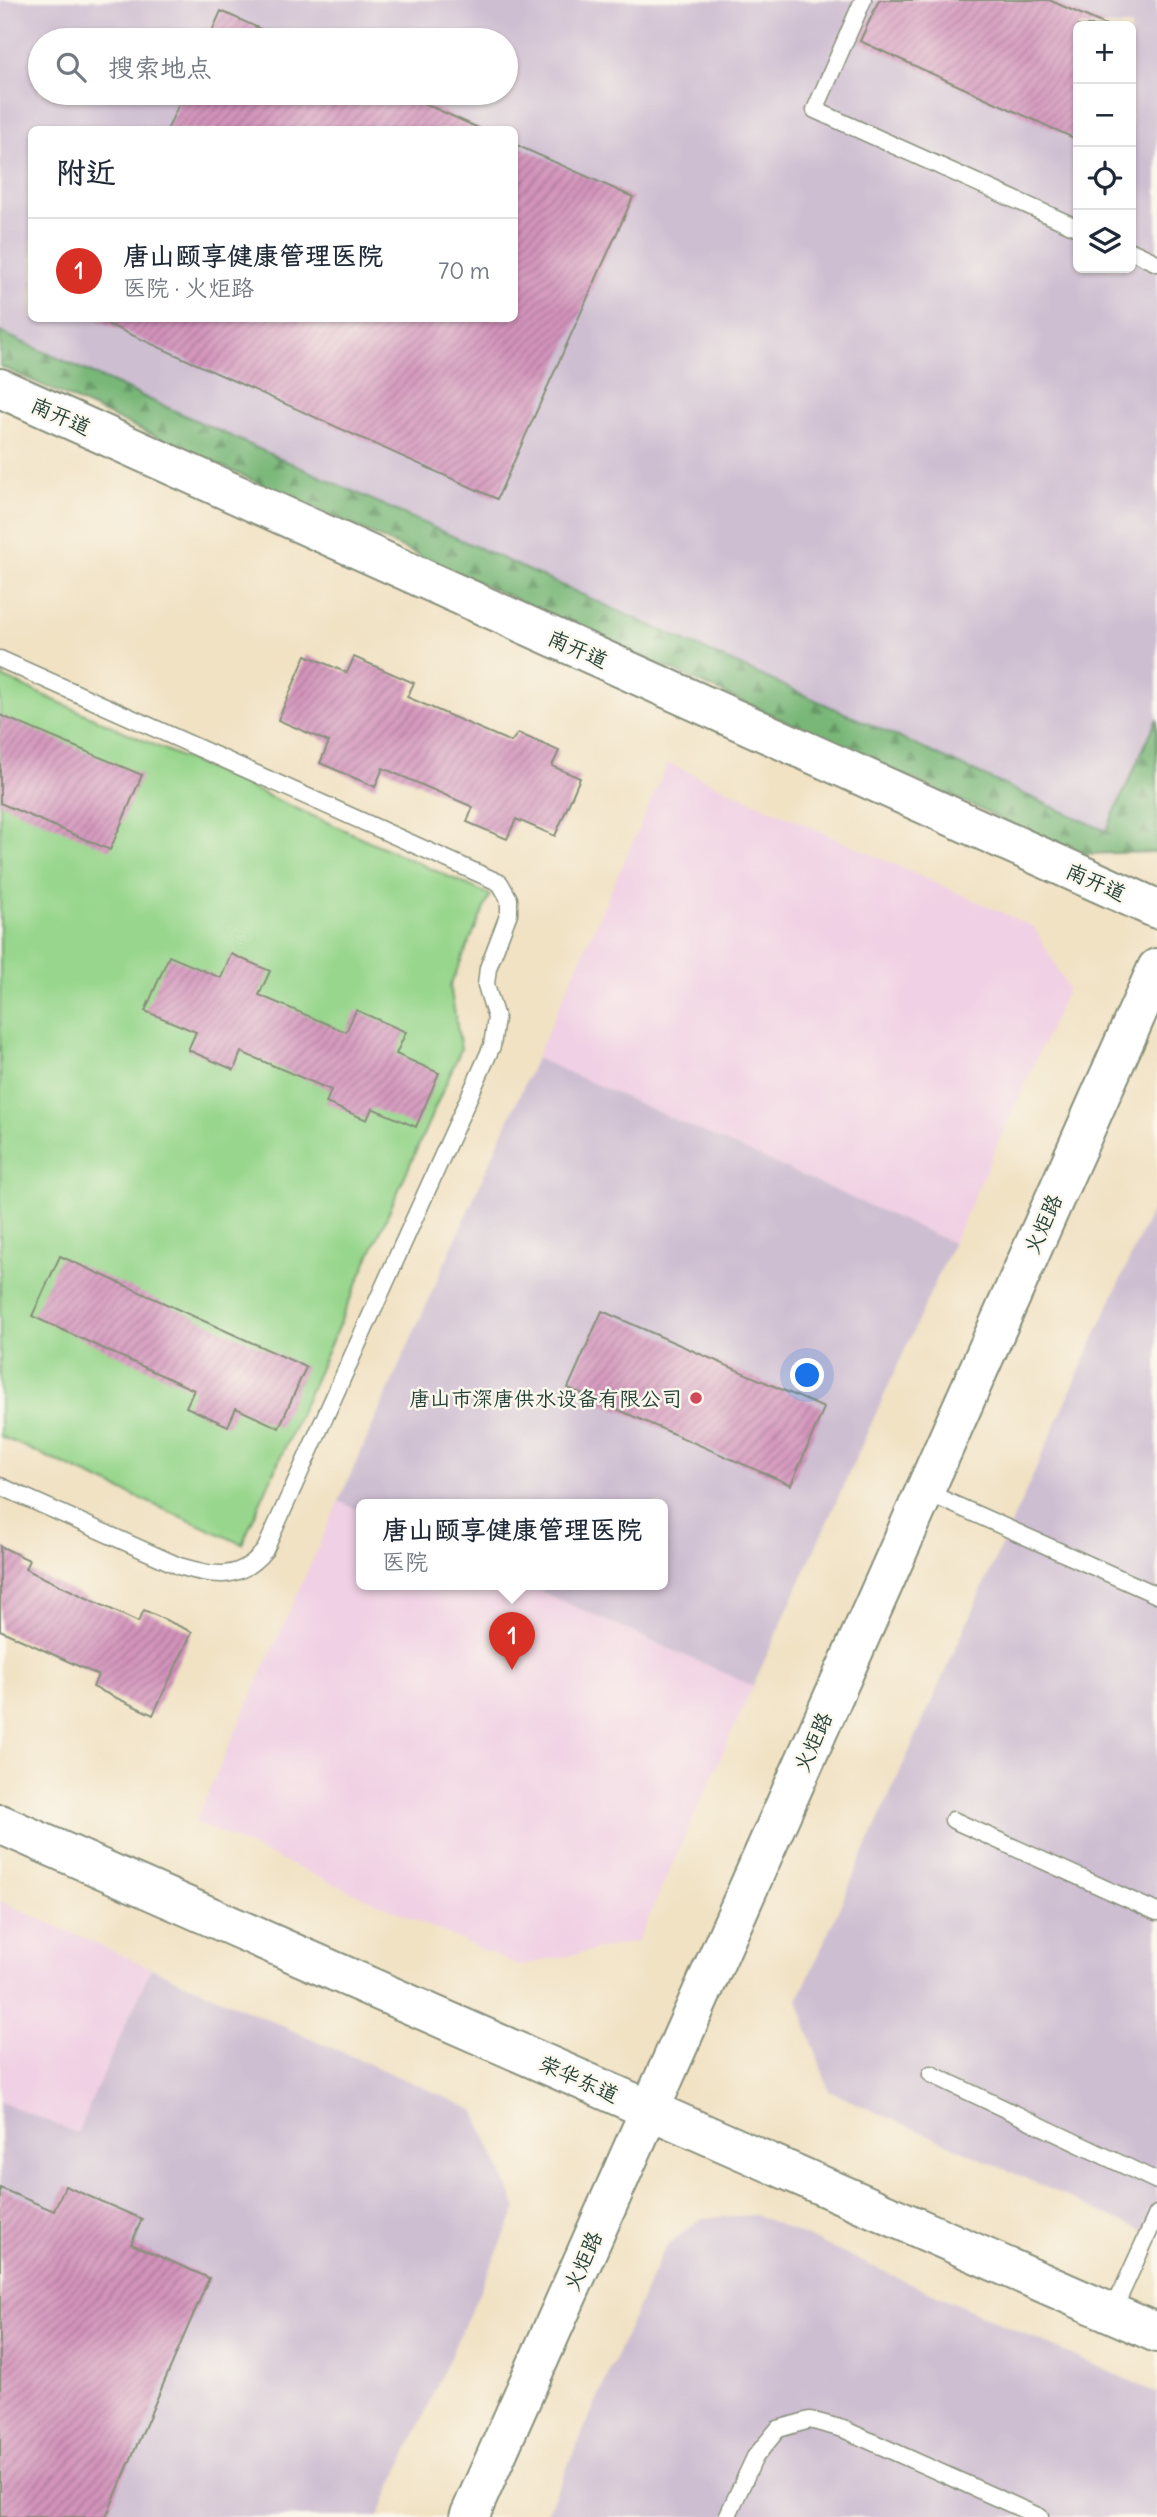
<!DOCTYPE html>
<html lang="zh">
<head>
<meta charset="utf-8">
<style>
	:root { --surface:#fff; --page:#f6f6f7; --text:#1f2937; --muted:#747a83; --line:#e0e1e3; --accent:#d93025 }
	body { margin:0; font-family:Delius,"LXGW WenKai TC",sans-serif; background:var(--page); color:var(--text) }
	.controls { position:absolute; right:21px; top:21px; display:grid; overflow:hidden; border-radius:10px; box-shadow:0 2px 5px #0004 }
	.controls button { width:63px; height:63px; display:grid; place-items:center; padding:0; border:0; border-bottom:2px solid var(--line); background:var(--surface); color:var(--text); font:35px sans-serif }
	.you { position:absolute; left:808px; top:1376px; width:24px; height:24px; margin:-18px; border:5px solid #fff; border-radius:50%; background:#1a73e8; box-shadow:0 0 0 10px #1a73e833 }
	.badge { display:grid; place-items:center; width:46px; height:46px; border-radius:50%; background:var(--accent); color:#fff; font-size:23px; font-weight:700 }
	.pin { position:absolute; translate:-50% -58px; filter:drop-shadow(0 2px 4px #0008) }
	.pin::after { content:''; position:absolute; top:37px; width:24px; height:21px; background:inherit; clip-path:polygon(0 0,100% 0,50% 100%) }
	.popup { position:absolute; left:356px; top:1499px; width:312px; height:91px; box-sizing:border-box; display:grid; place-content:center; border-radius:10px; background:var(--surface); filter:drop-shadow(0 2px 5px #0005); font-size:23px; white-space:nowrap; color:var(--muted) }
	.popup b { font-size:26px; color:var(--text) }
	.popup::after { content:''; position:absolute; left:50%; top:100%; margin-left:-14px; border:14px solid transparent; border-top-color:var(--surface) }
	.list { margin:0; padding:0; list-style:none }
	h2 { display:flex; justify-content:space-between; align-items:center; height:91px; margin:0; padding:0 28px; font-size:30px }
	h2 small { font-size:23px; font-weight:400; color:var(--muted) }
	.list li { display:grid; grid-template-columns:46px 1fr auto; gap:21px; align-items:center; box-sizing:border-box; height:105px; padding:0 28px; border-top:2px solid var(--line) }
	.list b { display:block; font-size:26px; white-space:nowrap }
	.list p { margin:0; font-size:23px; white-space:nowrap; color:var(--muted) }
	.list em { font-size:23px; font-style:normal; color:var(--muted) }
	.icon { flex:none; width:38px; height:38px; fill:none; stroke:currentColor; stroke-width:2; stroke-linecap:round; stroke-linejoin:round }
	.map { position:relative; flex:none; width:1157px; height:2517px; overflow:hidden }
	.search { position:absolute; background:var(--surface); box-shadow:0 2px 5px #0004; left:28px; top:28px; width:490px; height:77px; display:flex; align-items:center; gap:18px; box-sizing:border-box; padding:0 24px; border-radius:38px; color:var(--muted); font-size:26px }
	.panel { position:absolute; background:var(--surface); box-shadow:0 2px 5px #0004; left:28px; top:126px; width:490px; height:196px; border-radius:10px }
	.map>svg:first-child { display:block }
</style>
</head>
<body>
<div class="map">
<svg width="1157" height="2517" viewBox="0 0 1157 2517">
	<defs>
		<pattern id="forest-firs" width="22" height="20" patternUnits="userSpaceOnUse" patternTransform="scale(1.75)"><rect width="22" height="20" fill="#79b778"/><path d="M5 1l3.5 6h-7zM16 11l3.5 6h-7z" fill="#639663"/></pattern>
		<pattern id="building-hatch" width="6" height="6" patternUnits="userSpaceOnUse" patternTransform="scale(1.75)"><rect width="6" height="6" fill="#d393bb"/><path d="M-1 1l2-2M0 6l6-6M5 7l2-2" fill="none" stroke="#ab7999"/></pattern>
	</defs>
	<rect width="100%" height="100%" fill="#fbf7ec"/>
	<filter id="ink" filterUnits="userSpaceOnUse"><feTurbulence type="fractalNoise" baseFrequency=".0143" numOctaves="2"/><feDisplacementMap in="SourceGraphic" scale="14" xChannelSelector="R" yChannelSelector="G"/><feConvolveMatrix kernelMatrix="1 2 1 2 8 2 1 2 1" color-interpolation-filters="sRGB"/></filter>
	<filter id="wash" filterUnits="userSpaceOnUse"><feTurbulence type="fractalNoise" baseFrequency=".00686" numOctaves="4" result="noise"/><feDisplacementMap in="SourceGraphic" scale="28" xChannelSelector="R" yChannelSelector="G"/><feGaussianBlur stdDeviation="1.57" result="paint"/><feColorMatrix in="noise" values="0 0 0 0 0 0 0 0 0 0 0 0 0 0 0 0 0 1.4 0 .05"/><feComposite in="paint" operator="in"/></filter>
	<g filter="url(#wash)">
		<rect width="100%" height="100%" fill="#f1e2c4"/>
		<g fill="#f0d0e4">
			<path d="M 668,763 L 1034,927 L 1068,988 L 953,1243 L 536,1058 Z"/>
			<path d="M 339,1501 L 361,1512 L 362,1584 L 524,1584 L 753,1686 L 638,1941 L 519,1966 L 195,1822 Z"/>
			<path d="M 0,1901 L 151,1968 L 77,2134 L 0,2101 Z"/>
		</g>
		<g fill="#cebed1" fill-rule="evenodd">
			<path d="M 0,0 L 1157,0 L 1157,719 L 1106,831 L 0,332 ZM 1078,26 L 1131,26 L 1131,268 L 1078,268 ZM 40,40 L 506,40 L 506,93 L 40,93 ZM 32,130 L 514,130 L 514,318 L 32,318 Z"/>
			<path d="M 536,1058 L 953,1243 L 753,1686 L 524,1584 L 662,1584 L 662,1504 L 362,1504 L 361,1512 L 339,1501 Z"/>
			<path d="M 1157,1198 L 1157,2237 L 829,2091 L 798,2000 Z"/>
			<path d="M 151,1968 L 474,2110 L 517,2208 L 378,2517 L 0,2517 L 0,2101 L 77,2133 Z"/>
			<path d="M 757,2215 L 1157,2393 L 1157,2517 L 545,2517 L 665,2247 L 702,2218 Z"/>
		</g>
		<path fill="#97d68c" stroke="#5b8a60" stroke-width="2" d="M 0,676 L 490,895 L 450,986 L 461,1049 L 242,1544 L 0,1436 Z"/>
		<path fill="url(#forest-firs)" stroke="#4c7a56" stroke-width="2" d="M 0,332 L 1106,831 L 1157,719 L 1157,852 L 1079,854 L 0,366 Z"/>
		<g id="blocks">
			<g fill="url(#building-hatch)">
				<path d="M 879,0 L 1049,0 L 1108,26 L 1078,26 L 1078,140 L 860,41 Z"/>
				<path d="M 221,11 L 285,40 L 208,40 Z"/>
				<path d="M 184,93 L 401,93 L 483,130 L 167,130 Z"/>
				<path d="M 514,144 L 633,197 L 497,499 L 94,318 L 514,318 Z"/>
				<path d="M 306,655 L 347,673 L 354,657 L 414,683 L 407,697 L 511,742 L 518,733 L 559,751 L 552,766 L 580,778 L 555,836 L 516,819 L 507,839 L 467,822 L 473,807 L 383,768 L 375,787 L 320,763 L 329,742 L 278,720 Z"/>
				<path d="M 0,715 L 142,775 L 110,850 L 0,803 Z"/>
				<path d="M 231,954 L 270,971 L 259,995 L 346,1032 L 356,1010 L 406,1032 L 396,1054 L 439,1073 L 416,1127 L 372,1108 L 367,1120 L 326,1103 L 331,1090 L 241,1052 L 234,1070 L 188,1050 L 196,1032 L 145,1011 L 169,956 L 221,978 Z"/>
				<path d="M 60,1256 L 306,1367 L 279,1428 L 236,1408 L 228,1426 L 186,1407 L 194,1390 L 32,1316 Z"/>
				<path d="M 602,1311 L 824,1408 L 791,1485 L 568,1388 Z"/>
				<path d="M 0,1546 L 29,1560 L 25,1569 L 138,1622 L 144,1610 L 192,1632 L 153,1715 L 93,1687 L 98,1675 L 0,1630 Z"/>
				<path d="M 65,2186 L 142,2219 L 131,2244 L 209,2278 L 106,2517 L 0,2517 L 0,2188 L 54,2211 Z"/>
			</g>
		</g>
	</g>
	<g filter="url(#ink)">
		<use href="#blocks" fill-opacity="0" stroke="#88907c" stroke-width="2"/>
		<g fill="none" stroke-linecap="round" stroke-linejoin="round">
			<g stroke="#88907c" stroke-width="19">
				<g id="service">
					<path d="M 863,0 L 815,110 L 1078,228"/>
					<path d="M 1131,251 L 1157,263"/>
					<path d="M 0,659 L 500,883 L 509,899 L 509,913 L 488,968 L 486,985 L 496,1018 L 492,1046 L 265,1550 C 239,1582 214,1576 179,1566 L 0,1486"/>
					<path d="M 924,1491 L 1157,1595"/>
					<path d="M 953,1820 L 1157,1912"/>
					<path d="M 931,2074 L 1157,2181"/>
					<path d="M 1112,2313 L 1157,2214"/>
					<path d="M 727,2517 L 755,2457 L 778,2429 L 810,2420 L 843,2429 L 1040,2517"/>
				</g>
			</g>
			<g stroke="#88907c" stroke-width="42">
				<g id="tertiary">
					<path d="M 0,388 L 1157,909"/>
					<path d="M 0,1824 L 1157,2333"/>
					<path d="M 469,2517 L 1157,968"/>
				</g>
			</g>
			<use href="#service" stroke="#fff" stroke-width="16"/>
			<use href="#tertiary" stroke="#fff" stroke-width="38"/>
		</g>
	</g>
	<circle fill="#d1495b" stroke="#fbf7ec" stroke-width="2.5" cx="696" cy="1398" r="7"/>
	<g text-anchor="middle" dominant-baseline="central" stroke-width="5" stroke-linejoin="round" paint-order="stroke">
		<g font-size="21" fill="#1f3d34" stroke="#fbf7ec">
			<text transform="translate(61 416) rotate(24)">南开道</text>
			<text transform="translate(578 649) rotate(24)">南开道</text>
			<text transform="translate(1096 882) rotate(24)">南开道</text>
			<text transform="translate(1043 1224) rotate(-66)">火炬路</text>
			<text transform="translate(813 1742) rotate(-66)">火炬路</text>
			<text transform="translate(579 2079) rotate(24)">荣华东道</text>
			<text transform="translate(583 2261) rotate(-66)">火炬路</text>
		</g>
		<g font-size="21" fill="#1f3d34" stroke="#fbf7ec" text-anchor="end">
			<text x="682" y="1398">唐山市深唐供水设备有限公司</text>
		</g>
	</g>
</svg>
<div class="controls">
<button>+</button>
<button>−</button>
<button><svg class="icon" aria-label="locate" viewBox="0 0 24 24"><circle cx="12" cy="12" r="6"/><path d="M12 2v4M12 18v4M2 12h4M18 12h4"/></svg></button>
<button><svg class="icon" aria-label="layers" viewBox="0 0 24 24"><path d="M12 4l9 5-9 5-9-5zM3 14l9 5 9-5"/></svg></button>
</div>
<div class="you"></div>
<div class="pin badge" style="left:512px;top:1670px">1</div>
<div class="popup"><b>唐山颐享健康管理医院</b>医院</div>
<div class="search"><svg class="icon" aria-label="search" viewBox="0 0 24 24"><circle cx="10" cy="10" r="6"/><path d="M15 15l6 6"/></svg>搜索地点</div>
<section class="panel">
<h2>附近<small></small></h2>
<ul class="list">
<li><span class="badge">1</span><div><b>唐山颐享健康管理医院</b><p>医院 · 火炬路</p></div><em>70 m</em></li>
</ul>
</section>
</div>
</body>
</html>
